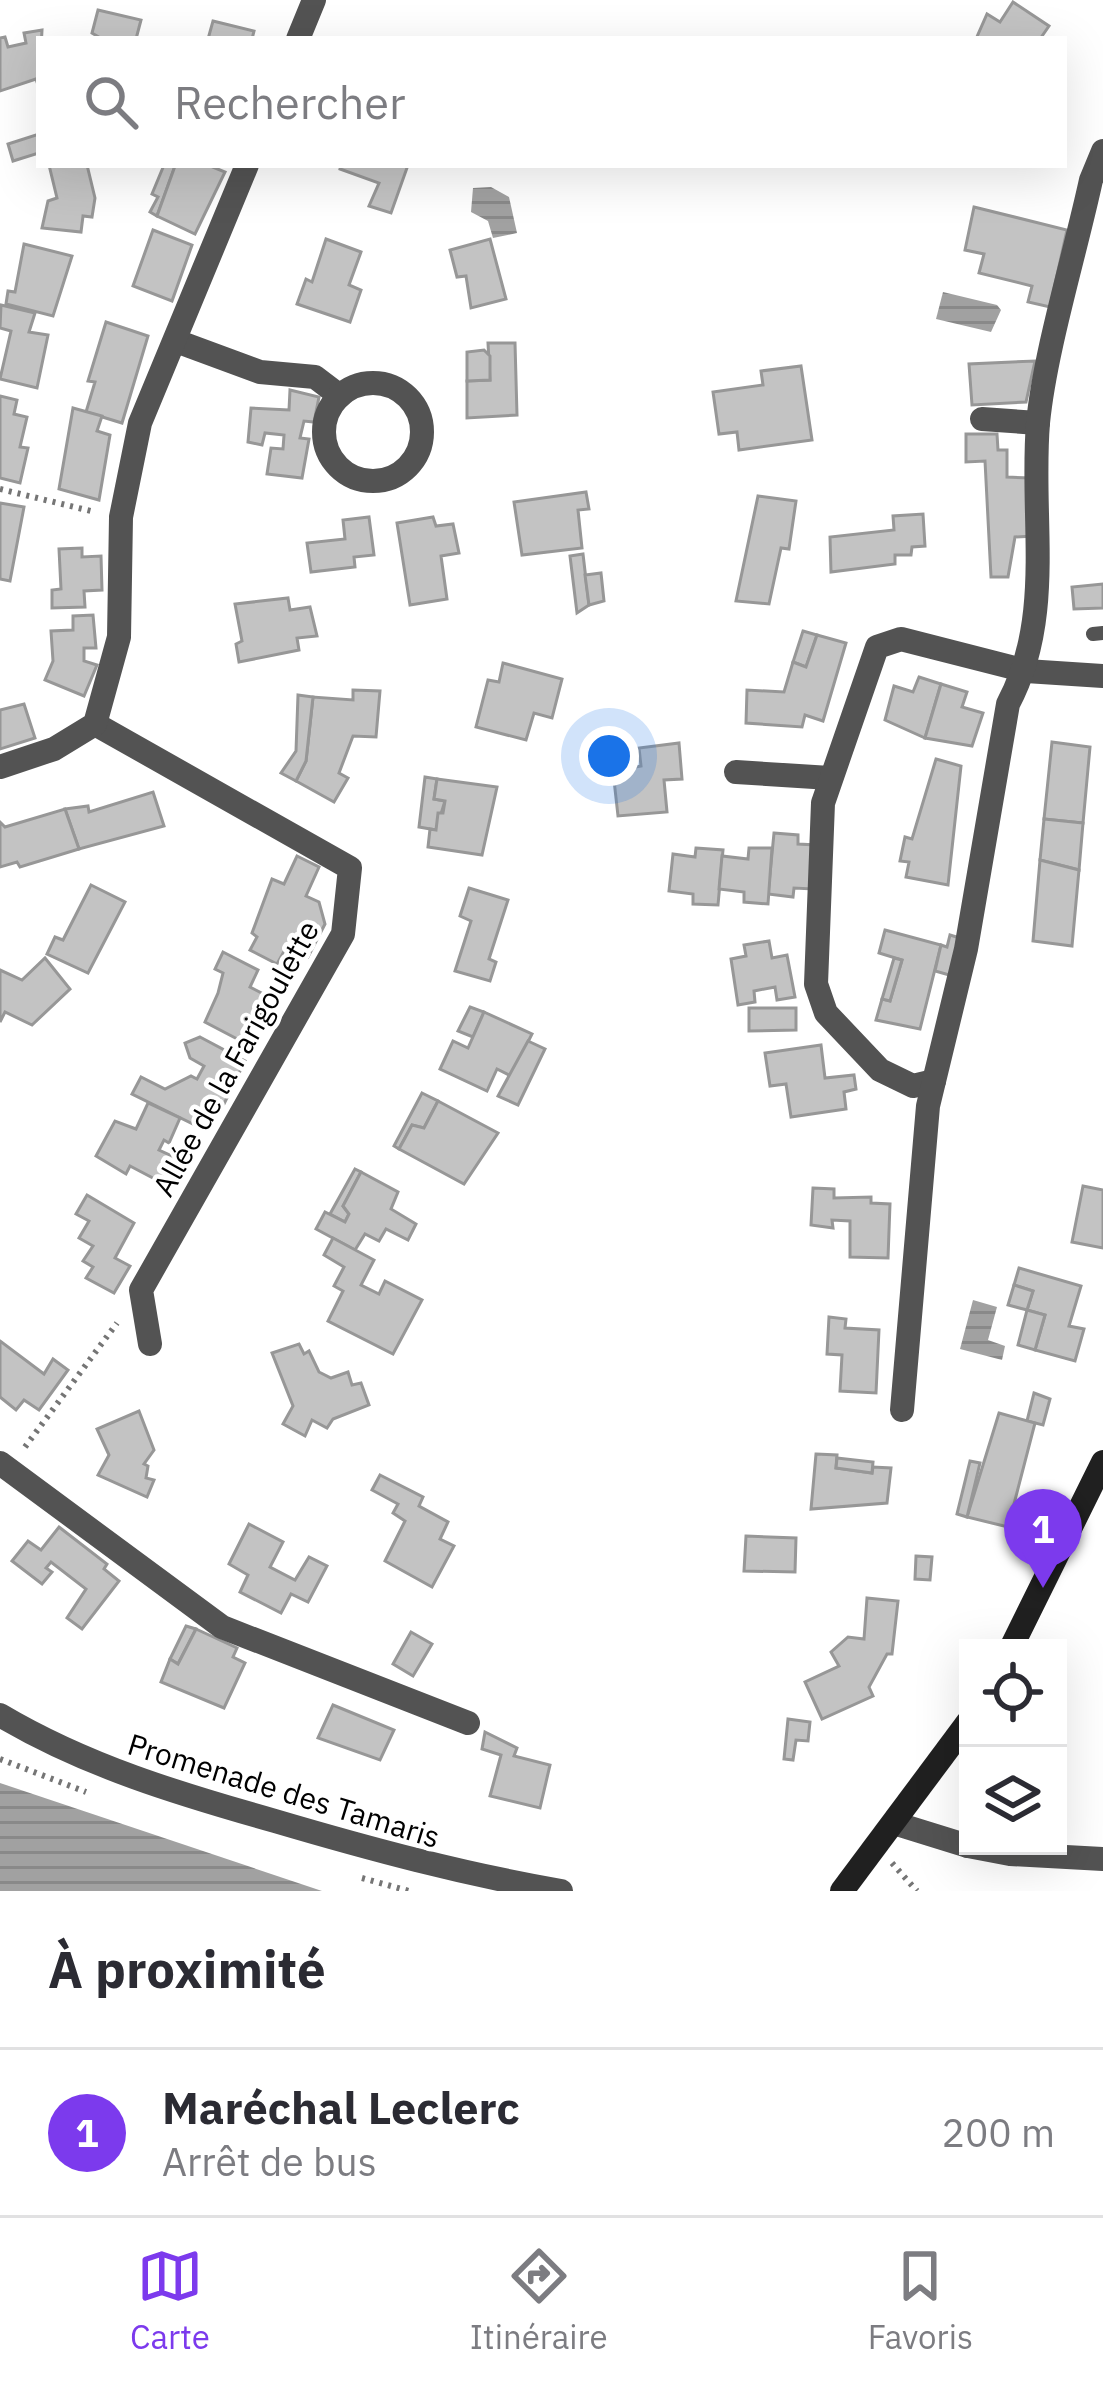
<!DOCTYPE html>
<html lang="fr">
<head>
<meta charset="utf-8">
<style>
	:root { --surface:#fff; --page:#f7f7f7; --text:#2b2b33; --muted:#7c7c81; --line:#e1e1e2; --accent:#7c3aed }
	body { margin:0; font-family:"IBM Plex Sans",sans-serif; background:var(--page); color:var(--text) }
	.controls { position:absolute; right:36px; bottom:36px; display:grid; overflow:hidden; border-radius:0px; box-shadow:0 12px 48px #0002 }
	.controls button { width:108px; height:108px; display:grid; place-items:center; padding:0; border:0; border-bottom:3px solid var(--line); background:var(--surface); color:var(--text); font:60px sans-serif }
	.you { position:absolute; left:609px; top:756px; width:42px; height:42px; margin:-30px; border:9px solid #fff; border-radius:50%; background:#1a73e8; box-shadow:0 0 0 18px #1a73e833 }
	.badge { display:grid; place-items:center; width:78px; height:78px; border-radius:50%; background:var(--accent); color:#fff; font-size:39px; font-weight:700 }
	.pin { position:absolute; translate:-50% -99px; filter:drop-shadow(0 3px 6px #0008) }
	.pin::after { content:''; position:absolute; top:63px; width:42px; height:36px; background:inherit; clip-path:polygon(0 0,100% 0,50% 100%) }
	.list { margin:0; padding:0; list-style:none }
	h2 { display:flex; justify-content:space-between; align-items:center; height:156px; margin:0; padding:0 48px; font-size:51px }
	h2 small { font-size:39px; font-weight:400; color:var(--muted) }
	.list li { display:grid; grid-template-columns:78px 1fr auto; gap:36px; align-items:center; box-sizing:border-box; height:168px; padding:0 48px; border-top:3px solid var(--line) }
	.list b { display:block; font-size:45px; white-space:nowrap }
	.list p { margin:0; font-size:39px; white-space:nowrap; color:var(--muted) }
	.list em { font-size:39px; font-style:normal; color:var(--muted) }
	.icon { flex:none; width:66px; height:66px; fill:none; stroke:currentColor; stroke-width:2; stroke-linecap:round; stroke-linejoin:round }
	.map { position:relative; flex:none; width:1103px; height:1891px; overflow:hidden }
	.search { position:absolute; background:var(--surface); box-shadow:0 12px 48px #0002; left:36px; right:36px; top:36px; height:132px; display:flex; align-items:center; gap:30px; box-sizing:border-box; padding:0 42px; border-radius:0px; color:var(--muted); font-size:45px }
	.sheet { height:324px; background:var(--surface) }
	nav { display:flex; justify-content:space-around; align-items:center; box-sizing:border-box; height:168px; border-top:3px solid var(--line); background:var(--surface); font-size:33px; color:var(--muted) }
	nav a { display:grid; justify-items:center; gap:6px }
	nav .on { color:var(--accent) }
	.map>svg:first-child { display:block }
</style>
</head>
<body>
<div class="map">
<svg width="1103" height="1891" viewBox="0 0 1103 1891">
	<defs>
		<pattern id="water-rules" width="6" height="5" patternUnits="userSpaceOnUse" patternTransform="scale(3)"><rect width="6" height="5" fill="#a1a1a1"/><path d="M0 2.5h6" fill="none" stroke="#898989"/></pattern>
	</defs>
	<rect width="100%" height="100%" fill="#fff"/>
	<g fill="url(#water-rules)">
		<path d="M 491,187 L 509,197 L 517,233 L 493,238 L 488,221 L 471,212 L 473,188 Z"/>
		<path d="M 943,292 L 997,305 L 1001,310 L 991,332 L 936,319 Z"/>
		<path d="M 973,1300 L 997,1307 L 988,1340 L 1005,1346 L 1002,1360 L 960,1349 Z"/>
		<path d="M 0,1783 L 322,1891 L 0,1891 Z"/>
	</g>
	<g fill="#c3c3c3" stroke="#979797" stroke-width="3">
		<path d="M 1013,2 L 1049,26 L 1040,39 L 976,39 L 987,14 L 1000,22 Z"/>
		<path d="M 98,10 L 141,20 L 136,39 L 102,39 L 92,33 Z"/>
		<path d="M 213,21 L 254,31 L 252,39 L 208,39 Z"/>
		<path d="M 42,30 L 39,88 L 36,79 L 0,91 L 0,38 L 5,37 L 8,47 L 26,43 L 24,33 Z"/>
		<path d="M 39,134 L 39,153 L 13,161 L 8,144 Z"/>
		<path d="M 49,165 L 87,165 L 95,198 L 92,217 L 83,216 L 81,232 L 42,228 L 48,201 L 57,198 Z"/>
		<path d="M 164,165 L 175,166 L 157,216 L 150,212 L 158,197 L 152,194 Z"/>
		<path d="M 182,165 L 208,165 L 225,172 L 195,234 L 157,216 L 175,166 Z"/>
		<path d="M 341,165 L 408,165 L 391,213 L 369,206 L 379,183 L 340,169 Z"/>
		<path d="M 974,207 L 1067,230 L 1050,307 L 1028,302 L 1032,286 L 979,273 L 984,254 L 965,250 Z"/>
		<path d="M 153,230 L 192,245 L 172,301 L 133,286 Z"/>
		<path d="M 326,239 L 361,252 L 349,285 L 361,290 L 350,322 L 297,304 L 306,279 L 312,282 Z"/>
		<path d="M 490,239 L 506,299 L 471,308 L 466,276 L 457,277 L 450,250 Z"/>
		<path d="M 24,244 L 72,256 L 53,316 L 6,304 L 8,291 L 15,292 Z"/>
		<path d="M 1,305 L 35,313 L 29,332 L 48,335 L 37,388 L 0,379 L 11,331 L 0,328 Z"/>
		<path d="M 106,322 L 148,336 L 122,423 L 86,412 L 95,382 L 88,381 Z"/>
		<path d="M 488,343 L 515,343 L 517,415 L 467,418 L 467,381 L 490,380 Z"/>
		<path d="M 484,350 L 490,356 L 490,380 L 467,381 L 467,352 Z"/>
		<path d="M 1035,361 L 1026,402 L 972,405 L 969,364 Z"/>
		<path d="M 801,366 L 812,440 L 739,450 L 737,432 L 719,434 L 713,392 L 763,385 L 761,371 Z"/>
		<path d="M 290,390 L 319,397 L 314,422 L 304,421 L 300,438 L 309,439 L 302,478 L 267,474 L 271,448 L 283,449 L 284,435 L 265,433 L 262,445 L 248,442 L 251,408 L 289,410 Z"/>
		<path d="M 0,396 L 17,400 L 14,414 L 27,417 L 20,447 L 28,448 L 20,483 L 0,478 Z"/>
		<path d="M 73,408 L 102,416 L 97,431 L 110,435 L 99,500 L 59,489 Z"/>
		<path d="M 966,434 L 997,434 L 998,450 L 1007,450 L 1007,477 L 1030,478 L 1034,536 L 1015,537 L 1008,577 L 991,577 L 985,461 L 966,462 Z"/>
		<path d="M 586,492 L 589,509 L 578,510 L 582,548 L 522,555 L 514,502 Z"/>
		<path d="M 758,496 L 796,501 L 789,549 L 781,548 L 769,604 L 736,601 Z"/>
		<path d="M 0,503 L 24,507 L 10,581 L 0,579 Z"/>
		<path d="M 923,514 L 925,546 L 912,547 L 911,555 L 895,555 L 895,564 L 831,572 L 830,537 L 894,530 L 893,516 Z"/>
		<path d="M 369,517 L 374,555 L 354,557 L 355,567 L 311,572 L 307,543 L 345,539 L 343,520 Z"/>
		<path d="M 433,517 L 436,526 L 453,524 L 459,553 L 441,556 L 447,599 L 410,605 L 397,523 Z"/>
		<path d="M 82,548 L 82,557 L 101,556 L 102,590 L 84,591 L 85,607 L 52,608 L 52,590 L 61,589 L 59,549 Z"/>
		<path d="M 583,554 L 589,605 L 577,613 L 570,556 Z"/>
		<path d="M 601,573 L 604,601 L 589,605 L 585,575 Z"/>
		<path d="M 1103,584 L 1103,608 L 1074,609 L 1072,587 Z"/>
		<path d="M 288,598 L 290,610 L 310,607 L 317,636 L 297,638 L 299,650 L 239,662 L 236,644 L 242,641 L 235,604 Z"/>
		<path d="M 93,615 L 96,648 L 84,648 L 84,661 L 97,665 L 84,696 L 45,680 L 53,661 L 51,631 L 73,630 L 73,616 Z"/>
		<path d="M 803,631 L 817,635 L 806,667 L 793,662 Z"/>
		<path d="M 817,635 L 846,643 L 823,721 L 805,715 L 802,727 L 746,723 L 747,690 L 784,692 L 793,662 L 806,667 Z"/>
		<path d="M 503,663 L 562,679 L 552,718 L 534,713 L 526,740 L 476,727 L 488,680 L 499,682 Z"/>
		<path d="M 919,677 L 941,684 L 925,738 L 885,720 L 894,686 L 913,692 Z"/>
		<path d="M 941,684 L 967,692 L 962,707 L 983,713 L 972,746 L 925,738 Z"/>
		<path d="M 353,690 L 380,691 L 376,737 L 353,736 L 339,773 L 348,778 L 334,802 L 296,781 L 306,761 L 313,697 L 353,700 Z"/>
		<path d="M 298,695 L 313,697 L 306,761 L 296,781 L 281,773 L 296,751 Z"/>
		<path d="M 24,704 L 35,738 L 0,749 L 0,710 Z"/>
		<path d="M 1052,742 L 1090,747 L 1083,823 L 1044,819 Z"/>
		<path d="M 679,743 L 682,779 L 664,780 L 667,812 L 618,816 L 613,771 L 641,766 L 639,748 Z"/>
		<path d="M 936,759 L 961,766 L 948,885 L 906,877 L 909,862 L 900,861 L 905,837 L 912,839 Z"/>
		<path d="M 425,777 L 437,779 L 434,799 L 445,801 L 436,830 L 419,827 Z"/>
		<path d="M 437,779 L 497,787 L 482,855 L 428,847 L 430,829 L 436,830 L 438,813 L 443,813 L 445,801 L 434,799 Z"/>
		<path d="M 153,792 L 164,826 L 79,849 L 65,809 L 88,806 L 89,812 Z"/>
		<path d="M 65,809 L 79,849 L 20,867 L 17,862 L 0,867 L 0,822 L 5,827 Z"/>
		<path d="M 1044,819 L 1083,823 L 1079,870 L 1040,860 Z"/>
		<path d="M 774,833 L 798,835 L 798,844 L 816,845 L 813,889 L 794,888 L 793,897 L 768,894 Z"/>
		<path d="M 696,848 L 723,850 L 718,905 L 693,904 L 693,894 L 669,891 L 673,854 L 695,857 Z"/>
		<path d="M 749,848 L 772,848 L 768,904 L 744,902 L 744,892 L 719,889 L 722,856 L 748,859 Z"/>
		<path d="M 297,856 L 319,867 L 306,896 L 319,902 L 325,924 L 308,957 L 287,946 L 277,964 L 250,950 L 257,937 L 252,933 L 272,879 L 284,884 Z"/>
		<path d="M 1040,860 L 1079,870 L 1072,946 L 1033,941 Z"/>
		<path d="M 91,885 L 125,902 L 88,973 L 47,954 L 55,937 L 63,940 Z"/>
		<path d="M 469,888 L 508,900 L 489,959 L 496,962 L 490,981 L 455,971 L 471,921 L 460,916 Z"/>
		<path d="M 885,930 L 941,945 L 920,1029 L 876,1020 L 882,999 L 890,1001 L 902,960 L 879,953 Z"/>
		<path d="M 950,935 L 960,938 L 953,976 L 935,971 L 941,945 L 947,947 Z"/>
		<path d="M 769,941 L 772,958 L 787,955 L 795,997 L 777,1000 L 775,987 L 754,991 L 755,1002 L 738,1005 L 731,959 L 746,956 L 744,945 Z"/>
		<path d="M 223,952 L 258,970 L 250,987 L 277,1001 L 269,1018 L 257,1012 L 243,1042 L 205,1022 L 218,993 L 223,973 L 215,969 Z"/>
		<path d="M 45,958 L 70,989 L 32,1025 L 5,1012 L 0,1022 L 0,970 L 22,980 Z"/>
		<path d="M 894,958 L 902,960 L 890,1001 L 882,999 Z"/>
		<path d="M 470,1007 L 484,1012 L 473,1037 L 458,1031 Z"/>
		<path d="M 749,1008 L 796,1008 L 796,1030 L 749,1031 Z"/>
		<path d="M 484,1012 L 532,1034 L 511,1076 L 497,1069 L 487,1091 L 440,1069 L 453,1041 L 468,1048 Z"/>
		<path d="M 200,1037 L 245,1061 L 221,1110 L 206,1104 L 195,1125 L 132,1094 L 141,1077 L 165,1089 L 191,1076 L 197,1079 L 204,1066 L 190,1058 L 185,1043 Z"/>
		<path d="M 528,1041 L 545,1049 L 518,1105 L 498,1096 Z"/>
		<path d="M 821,1045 L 825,1078 L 854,1075 L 856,1089 L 844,1092 L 846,1109 L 791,1117 L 786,1084 L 770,1086 L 765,1053 Z"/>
		<path d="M 422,1093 L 438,1101 L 424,1128 L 412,1125 L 399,1149 L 394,1146 Z"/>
		<path d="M 438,1101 L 498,1133 L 464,1184 L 399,1149 L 412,1125 L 424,1128 Z"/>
		<path d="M 148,1103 L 180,1118 L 169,1143 L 164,1140 L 159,1150 L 170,1155 L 175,1148 L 188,1155 L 170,1187 L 130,1166 L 126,1174 L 96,1156 L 115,1121 L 136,1129 Z"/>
		<path d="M 355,1169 L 361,1172 L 343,1206 L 349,1214 L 345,1222 L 330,1214 Z"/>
		<path d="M 361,1172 L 398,1192 L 391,1209 L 416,1224 L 408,1240 L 386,1229 L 379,1241 L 365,1234 L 355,1250 L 316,1229 L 325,1212 L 345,1222 L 349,1214 L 343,1206 Z"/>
		<path d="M 1083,1186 L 1103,1190 L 1103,1248 L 1072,1242 Z"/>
		<path d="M 813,1188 L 834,1189 L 834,1198 L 871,1197 L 871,1203 L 890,1204 L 888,1258 L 850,1257 L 850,1221 L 832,1220 L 833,1228 L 811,1225 Z"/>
		<path d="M 87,1195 L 134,1223 L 115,1258 L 130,1266 L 114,1293 L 86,1278 L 93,1267 L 83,1261 L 93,1246 L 79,1238 L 89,1221 L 76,1214 Z"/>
		<path d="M 333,1238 L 374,1260 L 361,1285 L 379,1294 L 385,1281 L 422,1300 L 393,1354 L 328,1321 L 343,1291 L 334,1286 L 344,1267 L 324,1255 Z"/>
		<path d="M 1019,1268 L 1081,1286 L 1069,1326 L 1084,1329 L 1075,1361 L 1035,1350 L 1045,1315 L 1027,1310 L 1033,1291 L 1014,1285 Z"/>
		<path d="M 1014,1285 L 1033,1291 L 1027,1310 L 1008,1305 Z"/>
		<path d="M 1027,1310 L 1045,1315 L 1035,1350 L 1018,1345 Z"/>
		<path d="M 829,1317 L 846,1319 L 845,1328 L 879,1330 L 876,1393 L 840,1391 L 842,1355 L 827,1354 Z"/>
		<path d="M 0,1341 L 44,1374 L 53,1359 L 68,1370 L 39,1410 L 24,1400 L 16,1410 L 0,1397 Z"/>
		<path d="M 299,1344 L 304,1354 L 309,1351 L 319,1372 L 331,1378 L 348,1372 L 352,1385 L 361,1383 L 369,1405 L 333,1419 L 327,1428 L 312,1420 L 305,1436 L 283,1424 L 293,1406 L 272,1353 Z"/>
		<path d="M 1034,1393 L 1050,1399 L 1043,1425 L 1027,1421 Z"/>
		<path d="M 139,1411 L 154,1450 L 144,1464 L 148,1466 L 146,1478 L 154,1480 L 147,1497 L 98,1475 L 109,1455 L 97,1429 Z"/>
		<path d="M 999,1413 L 1035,1423 L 1008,1527 L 967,1517 Z"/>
		<path d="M 816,1454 L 837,1455 L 836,1468 L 872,1473 L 873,1467 L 891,1468 L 887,1503 L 811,1509 Z"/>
		<path d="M 837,1458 L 873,1462 L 872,1473 L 836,1468 Z"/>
		<path d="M 970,1461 L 980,1463 L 967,1517 L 957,1514 Z"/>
		<path d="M 380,1475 L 423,1497 L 419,1506 L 448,1522 L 440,1539 L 454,1546 L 432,1587 L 385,1561 L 405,1521 L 393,1513 L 398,1504 L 372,1490 Z"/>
		<path d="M 249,1524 L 283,1542 L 270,1567 L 295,1580 L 309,1557 L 327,1566 L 308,1602 L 291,1594 L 281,1613 L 240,1592 L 248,1575 L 229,1564 Z"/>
		<path d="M 59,1527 L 107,1564 L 104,1569 L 119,1581 L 82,1629 L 67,1618 L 86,1589 L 51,1562 L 46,1568 L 52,1572 L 42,1584 L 12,1561 L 28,1541 L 41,1550 Z"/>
		<path d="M 746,1536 L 796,1538 L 795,1572 L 744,1571 Z"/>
		<path d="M 916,1556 L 932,1557 L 930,1580 L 915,1579 Z"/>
		<path d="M 867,1598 L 898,1601 L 892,1654 L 887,1654 L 869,1687 L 873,1696 L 822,1719 L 805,1682 L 839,1666 L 831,1652 L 848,1637 L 864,1639 Z"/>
		<path d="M 186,1626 L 196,1629 L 178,1664 L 170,1659 Z"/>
		<path d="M 196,1629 L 237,1648 L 233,1657 L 245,1663 L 224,1708 L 161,1682 L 170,1659 L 178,1664 Z"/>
		<path d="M 411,1632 L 432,1644 L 413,1676 L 393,1664 Z"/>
		<path d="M 333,1705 L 394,1730 L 380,1760 L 318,1738 Z"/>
		<path d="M 788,1719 L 810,1722 L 808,1741 L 796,1740 L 793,1760 L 784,1759 Z"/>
		<path d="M 485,1732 L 517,1748 L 514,1756 L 550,1765 L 540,1808 L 490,1796 L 501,1755 L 482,1749 Z"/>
	</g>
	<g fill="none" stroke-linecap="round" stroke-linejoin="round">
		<g stroke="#757575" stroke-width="6" stroke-dasharray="3 6" stroke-linecap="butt">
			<path d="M 0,489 L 95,512"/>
			<path d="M 25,1447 L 117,1323"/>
			<path d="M 0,1759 L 86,1792"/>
			<path d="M 892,1863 L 917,1891"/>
			<path d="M 362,1878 L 409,1891"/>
		</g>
		<path stroke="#535353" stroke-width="14" d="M 1093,634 L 1103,633"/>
		<g stroke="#535353" stroke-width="24">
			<path d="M 298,39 L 314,0"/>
			<path d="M 176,341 L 260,372 L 315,377 L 340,396"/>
			<circle cx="373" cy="432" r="49"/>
			<path d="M 982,419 L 1038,423"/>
			<path d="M 95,724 L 350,868 L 343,934 L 141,1290 L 150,1344"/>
			<path d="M 0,767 L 54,749 L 95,724 L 119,637 L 121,517 L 140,423 L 247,165"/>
			<path d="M 736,772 L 830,778"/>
			<path d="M 934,1081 L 913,1086 L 880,1070 L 826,1013 L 816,984 L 823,803 L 877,647 L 901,639 L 1026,671 L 1103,676"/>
			<path d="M 902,1410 L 928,1106 L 966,949 L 1008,704 C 1055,616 1030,518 1038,423 C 1045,351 1075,254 1091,180 L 1103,151"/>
			<path d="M 0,1463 L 222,1627 L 468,1723"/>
			<path d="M 0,1715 C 86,1766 179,1794 275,1821 C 370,1849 463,1874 561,1891"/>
			<path d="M 897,1824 L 968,1846"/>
			<path d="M 968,1846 L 1010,1854 L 1103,1859"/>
		</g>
		<g stroke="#202020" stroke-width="24">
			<path d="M 1011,1648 L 1103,1462"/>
			<path d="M 842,1891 L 968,1722"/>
		</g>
	</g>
	<g text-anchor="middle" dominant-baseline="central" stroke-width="9" stroke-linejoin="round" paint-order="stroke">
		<g font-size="30" fill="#000" stroke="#fff">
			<text transform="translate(235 1058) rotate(-61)">Allée de la Farigoulette</text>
			<text transform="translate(284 1790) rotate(17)">Promenade des Tamaris</text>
		</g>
	</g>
</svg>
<div class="controls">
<button><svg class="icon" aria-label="locate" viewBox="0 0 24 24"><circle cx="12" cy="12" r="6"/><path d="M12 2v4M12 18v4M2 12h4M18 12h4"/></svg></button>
<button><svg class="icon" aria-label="layers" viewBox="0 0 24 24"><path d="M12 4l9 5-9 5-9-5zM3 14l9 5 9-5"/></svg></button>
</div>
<div class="you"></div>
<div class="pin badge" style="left:1043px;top:1588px">1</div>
<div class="search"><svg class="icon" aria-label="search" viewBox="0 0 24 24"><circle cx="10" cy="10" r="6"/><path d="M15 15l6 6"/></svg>Rechercher</div>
</div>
<section class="sheet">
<h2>À proximité<small></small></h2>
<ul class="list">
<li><span class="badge">1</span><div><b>Maréchal Leclerc</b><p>Arrêt de bus</p></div><em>200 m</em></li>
</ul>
</section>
<nav>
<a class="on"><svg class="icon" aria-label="map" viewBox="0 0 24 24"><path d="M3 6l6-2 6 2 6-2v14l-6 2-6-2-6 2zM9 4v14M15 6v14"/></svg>Carte</a>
<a><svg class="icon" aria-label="directions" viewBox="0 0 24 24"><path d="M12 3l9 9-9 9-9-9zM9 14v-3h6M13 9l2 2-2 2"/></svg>Itinéraire</a>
<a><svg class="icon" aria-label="saved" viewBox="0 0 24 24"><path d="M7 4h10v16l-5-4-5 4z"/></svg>Favoris</a>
</nav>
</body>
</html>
